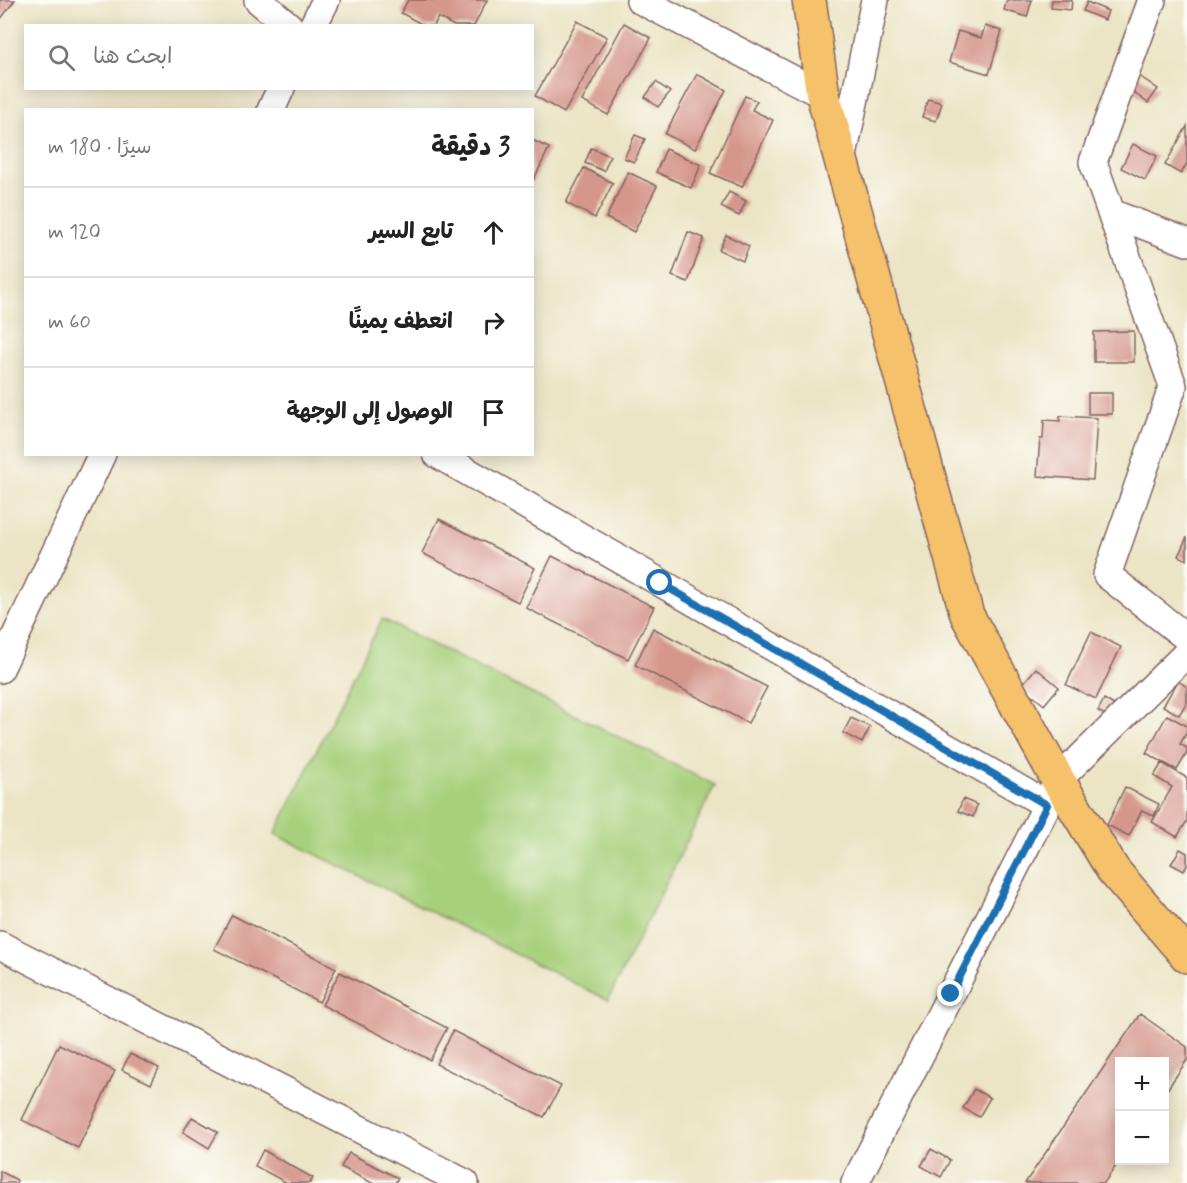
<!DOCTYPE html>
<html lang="ar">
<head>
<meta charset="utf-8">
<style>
	:root { --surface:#fff; --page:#f2f2f2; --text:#222; --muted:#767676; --line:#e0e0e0 }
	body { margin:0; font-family:Mynerve,"Playpen Sans Arabic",sans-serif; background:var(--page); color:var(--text); direction:rtl }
	.controls { position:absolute; right:18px; bottom:18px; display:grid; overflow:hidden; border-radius:0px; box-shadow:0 3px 15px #0003 }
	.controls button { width:54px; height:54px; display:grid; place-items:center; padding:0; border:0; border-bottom:2px solid var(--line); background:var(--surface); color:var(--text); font:30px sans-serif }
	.stop { position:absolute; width:18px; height:18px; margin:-14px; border:4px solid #1f6fb2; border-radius:50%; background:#fff }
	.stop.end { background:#1f6fb2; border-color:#fff; box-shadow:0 2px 6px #0008 }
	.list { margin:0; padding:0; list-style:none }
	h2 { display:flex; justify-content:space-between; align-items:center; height:78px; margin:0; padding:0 24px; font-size:26px }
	h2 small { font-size:20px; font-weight:400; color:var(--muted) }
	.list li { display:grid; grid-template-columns:39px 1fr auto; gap:18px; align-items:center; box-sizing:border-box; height:90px; padding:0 24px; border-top:2px solid var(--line) }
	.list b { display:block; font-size:22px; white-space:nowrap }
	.list em { font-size:20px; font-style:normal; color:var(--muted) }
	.icon { flex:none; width:33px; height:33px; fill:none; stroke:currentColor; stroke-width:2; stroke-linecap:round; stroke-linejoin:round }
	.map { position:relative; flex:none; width:1187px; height:1183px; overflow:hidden; direction:ltr }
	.search { position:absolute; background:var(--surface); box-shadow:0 3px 15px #0003; left:24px; top:24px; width:510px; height:66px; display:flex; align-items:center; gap:15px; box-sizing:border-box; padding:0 21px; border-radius:0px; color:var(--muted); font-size:22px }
	.panel { position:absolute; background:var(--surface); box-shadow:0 3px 15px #0003; left:24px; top:108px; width:510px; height:348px; border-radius:0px; direction:rtl }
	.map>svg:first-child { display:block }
</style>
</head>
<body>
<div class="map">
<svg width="1187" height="1183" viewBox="0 0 1187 1183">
	<rect width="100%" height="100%" fill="#fdfcf7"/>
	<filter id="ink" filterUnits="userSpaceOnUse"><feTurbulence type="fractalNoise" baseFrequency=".0167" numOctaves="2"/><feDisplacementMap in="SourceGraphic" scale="12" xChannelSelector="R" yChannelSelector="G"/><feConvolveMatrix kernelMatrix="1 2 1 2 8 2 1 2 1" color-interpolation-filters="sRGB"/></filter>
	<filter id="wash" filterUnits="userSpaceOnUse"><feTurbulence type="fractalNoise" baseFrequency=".008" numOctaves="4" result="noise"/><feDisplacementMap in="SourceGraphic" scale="24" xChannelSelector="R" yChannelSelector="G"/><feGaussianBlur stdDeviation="1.35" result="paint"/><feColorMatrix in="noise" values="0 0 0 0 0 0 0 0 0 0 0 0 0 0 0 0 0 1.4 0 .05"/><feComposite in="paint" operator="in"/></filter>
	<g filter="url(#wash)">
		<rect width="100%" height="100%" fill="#ebe4c5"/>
		<path fill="#a7d07b" stroke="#787853" stroke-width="1.5" d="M 382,619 L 715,785 L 608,1000 L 275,834 Z"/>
		<g id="blocks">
			<g fill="#d5978c">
				<path d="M 0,0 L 15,0 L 0,20 Z"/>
				<path d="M 408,0 L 487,0 L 474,26 L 454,26 L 438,17 L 434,26 L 425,26 L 401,13 Z"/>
				<path d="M 1007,0 L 1032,0 L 1027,17 L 1004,10 Z"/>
				<path d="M 1052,0 L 1072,0 L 1071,10 L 1051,8 Z"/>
				<path d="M 1087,2 L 1108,11 L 1105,20 L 1083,11 Z"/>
				<path d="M 577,21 L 607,37 L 564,113 L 535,96 Z"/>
				<path d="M 624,23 L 651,38 L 608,115 L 582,101 Z"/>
				<path d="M 985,26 L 1002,31 L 989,74 L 949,62 L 958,31 L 981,38 Z"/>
				<path d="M 1135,73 L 1158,89 L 1148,103 L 1126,87 Z"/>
				<path d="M 697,74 L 726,90 L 695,149 L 665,134 Z"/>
				<path d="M 656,82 L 670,92 L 658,107 L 645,97 Z"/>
				<path d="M 745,96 L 757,101 L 752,110 L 773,120 L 742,187 L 710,173 Z"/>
				<path d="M 928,99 L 942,103 L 936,121 L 922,117 Z"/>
				<path d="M 1187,126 L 1187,163 L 1181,174 L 1165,165 Z"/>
				<path d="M 635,135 L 645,139 L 634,162 L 624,158 Z"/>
				<path d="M 532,140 L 549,148 L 532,183 Z"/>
				<path d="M 1133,144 L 1157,156 L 1145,180 L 1121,168 Z"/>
				<path d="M 591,148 L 610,156 L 604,171 L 585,163 Z"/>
				<path d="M 666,149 L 701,165 L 691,188 L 656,172 Z"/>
				<path d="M 584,168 L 613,183 L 595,218 L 566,203 Z"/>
				<path d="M 628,172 L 657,186 L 634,232 L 606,218 Z"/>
				<path d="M 729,192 L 746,201 L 739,216 L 721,207 Z"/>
				<path d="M 688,232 L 704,238 L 688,282 L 672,276 Z"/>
				<path d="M 726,235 L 749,246 L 743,261 L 719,250 Z"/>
				<path d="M 1134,331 L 1134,362 L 1094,362 L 1094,332 Z"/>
				<rect x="1088" y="393" width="24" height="21"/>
				<path d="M 1060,416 L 1097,418 L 1093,480 L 1037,476 L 1040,439 L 1043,439 L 1044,420 L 1060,421 Z"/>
				<path d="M 439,519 L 535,568 L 518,602 L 422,553 Z"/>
				<path d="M 1187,537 L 1187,560 L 1178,556 Z"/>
				<path d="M 552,556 L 654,607 L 628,659 L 526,608 Z"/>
				<path d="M 653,628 L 767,687 L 748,723 L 635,665 Z"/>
				<path d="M 1091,632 L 1121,647 L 1096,699 L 1066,685 Z"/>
				<path d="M 1036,668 L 1059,687 L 1044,705 L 1021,686 Z"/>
				<path d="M 1178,681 L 1187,687 L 1187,702 L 1179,715 L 1163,706 Z"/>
				<path d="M 1104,699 L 1127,713 L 1121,724 L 1098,711 Z"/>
				<path d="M 1167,715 L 1187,726 L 1187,732 L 1180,744 L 1187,748 L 1187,753 L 1177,770 L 1146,753 Z"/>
				<path d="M 851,718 L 870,727 L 862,743 L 843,733 Z"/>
				<path d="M 1162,763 L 1187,778 L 1187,821 L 1177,837 L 1152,822 L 1172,787 L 1154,776 Z"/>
				<path d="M 1125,787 L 1159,804 L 1154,816 L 1142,810 L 1129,836 L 1107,825 Z"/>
				<path d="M 963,799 L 977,805 L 973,817 L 958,811 Z"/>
				<path d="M 1180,849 L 1187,853 L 1187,865 L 1184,871 L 1171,864 Z"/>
				<path d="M 232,915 L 336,968 L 319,1002 L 214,949 Z"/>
				<path d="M 340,972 L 447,1028 L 430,1060 L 322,1005 Z"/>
				<path d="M 1140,1014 L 1187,1047 L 1187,1060 L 1164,1094 L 1164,1062 L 1120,1062 L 1120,1160 L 1104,1183 L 1025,1183 Z"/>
				<path d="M 453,1031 L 561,1086 L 544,1117 L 436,1064 Z"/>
				<path d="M 59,1044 L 115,1071 L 78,1148 L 22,1120 Z"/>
				<path d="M 130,1054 L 159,1068 L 151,1084 L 122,1070 Z"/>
				<path d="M 974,1089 L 990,1098 L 979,1117 L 963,1108 Z"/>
				<path d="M 192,1117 L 218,1132 L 209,1148 L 183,1132 Z"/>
				<path d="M 931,1149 L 950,1160 L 941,1177 L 921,1166 Z"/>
				<path d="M 263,1150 L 313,1178 L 310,1183 L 287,1183 L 255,1166 Z"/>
				<path d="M 349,1153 L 398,1178 L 395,1183 L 372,1183 L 341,1167 Z"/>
				<path d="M 0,1171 L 17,1180 L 16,1183 L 0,1183 Z"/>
			</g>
		</g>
	</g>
	<g filter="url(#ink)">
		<use href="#blocks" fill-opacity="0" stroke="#826461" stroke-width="1.5"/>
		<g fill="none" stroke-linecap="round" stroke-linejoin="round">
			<g stroke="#826461" stroke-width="30">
				<g id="minor">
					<path d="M 258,0 L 289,26"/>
					<path d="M 640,0 L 823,95"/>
					<path d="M 1152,0 L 1093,162 L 1173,386 L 1107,575 L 1187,638"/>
					<path d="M 313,26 L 326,0"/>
					<path d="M 271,110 L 281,88"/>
					<path d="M 842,161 L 875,0"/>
					<path d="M 1111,213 L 1187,242"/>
					<path d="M 437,454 L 1047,805 L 1058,780 L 1187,653"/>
					<path d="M 0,669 L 102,454"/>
					<path d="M 0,945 L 465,1183"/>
					<path d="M 855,1183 L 1047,805"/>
				</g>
			</g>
			<g stroke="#826461" stroke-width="36">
				<path id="trunk" d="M 809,0 L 823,95 L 967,615 L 1058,780 L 1113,870 L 1187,956"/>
			</g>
			<use href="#minor" stroke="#fff" stroke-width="27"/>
			<use href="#trunk" stroke="#f5c16b" stroke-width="33"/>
		</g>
	</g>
	<g fill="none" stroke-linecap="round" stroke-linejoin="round" filter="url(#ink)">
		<path stroke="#1f6fb2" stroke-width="8" d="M 660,583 L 1047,805 L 951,994"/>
	</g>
</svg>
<div class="controls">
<button>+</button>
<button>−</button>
</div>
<div class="stop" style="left:660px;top:583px"></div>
<div class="stop end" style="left:951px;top:994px"></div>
<div class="search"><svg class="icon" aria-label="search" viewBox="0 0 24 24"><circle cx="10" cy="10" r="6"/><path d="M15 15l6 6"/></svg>ابحث هنا</div>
<section class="panel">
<h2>3 دقيقة<small>سيرًا · 180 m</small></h2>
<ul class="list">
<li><svg class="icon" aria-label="ahead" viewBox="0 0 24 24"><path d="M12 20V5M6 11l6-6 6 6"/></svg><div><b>تابع السير</b></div><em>120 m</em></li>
<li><svg class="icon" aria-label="right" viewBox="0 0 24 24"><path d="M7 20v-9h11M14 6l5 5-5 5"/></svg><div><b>انعطف يمينًا</b></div><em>60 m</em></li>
<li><svg class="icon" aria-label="arrive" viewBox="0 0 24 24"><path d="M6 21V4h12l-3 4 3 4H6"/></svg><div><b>الوصول إلى الوجهة</b></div></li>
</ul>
</section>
</div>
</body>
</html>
